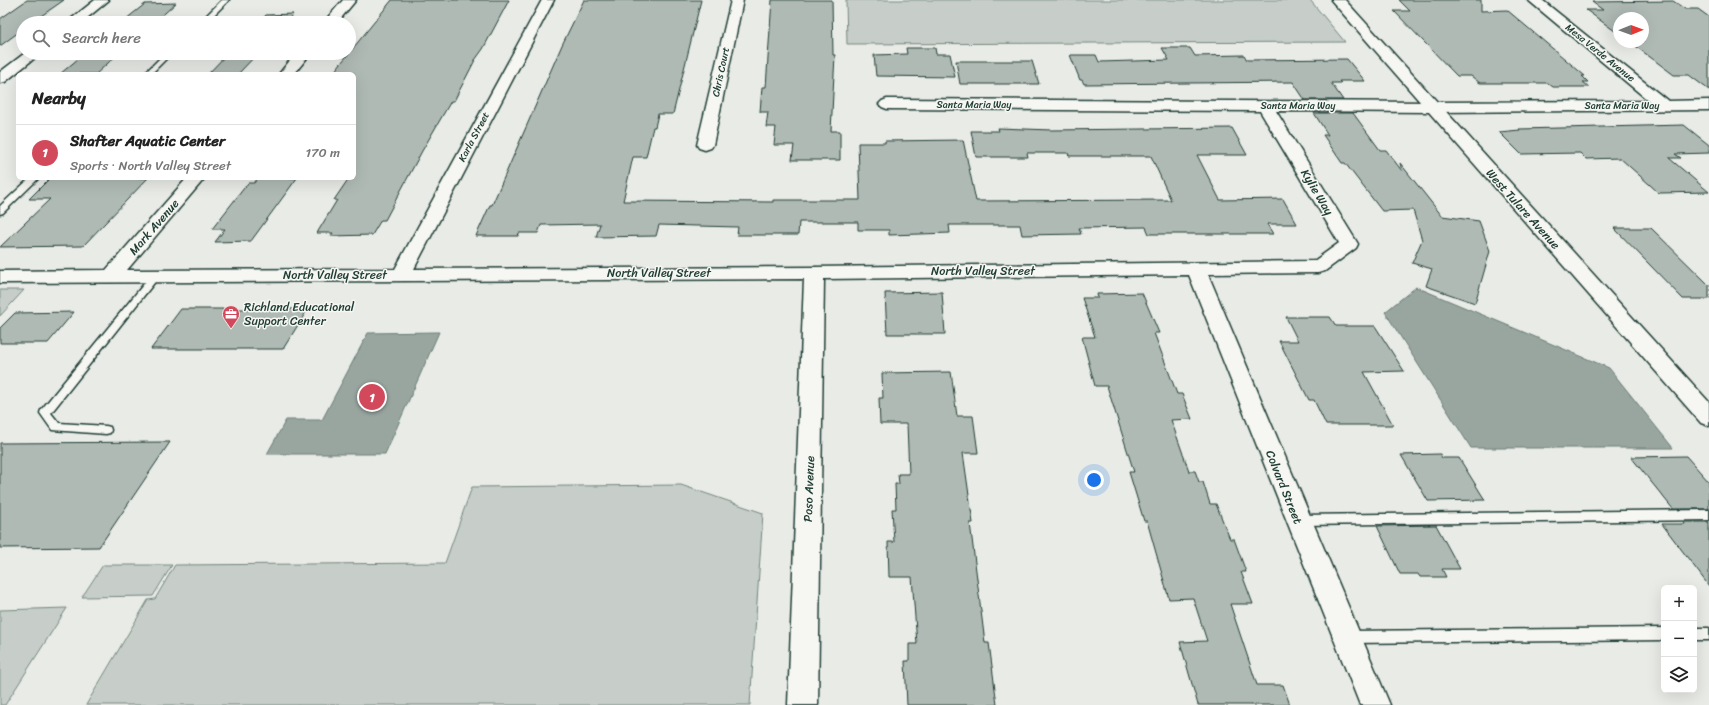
<!DOCTYPE html>
<html lang="en">
<head>
<meta charset="utf-8">
<style>
	:root { --surface:#fff; --page:#f6f6f6; --text:#222; --muted:#767676; --line:#e0e0e0; --accent:#d1495b }
	body { margin:0; font-family:Sriracha,sans-serif; background:var(--page); color:var(--text) }
	.controls { position:absolute; right:12px; bottom:12px; display:grid; overflow:hidden; border-radius:6px; box-shadow:0 4px 16px #0002 }
	.controls button { width:36px; height:36px; display:grid; place-items:center; padding:0; border:0; border-bottom:1px solid var(--line); background:var(--surface); color:var(--text); font:20px sans-serif }
	.compass { position:absolute; left:1613px; top:12px; width:36px; height:36px; border-radius:50%; background:var(--surface); box-shadow:0 4px 16px #0002; rotate:89deg }
	.you { position:absolute; left:1094px; top:480px; width:14px; height:14px; margin:-10px; border:3px solid #fff; border-radius:50%; background:#1a73e8; box-shadow:0 0 0 6px #1a73e833 }
	.badge { display:grid; place-items:center; width:26px; height:26px; border-radius:50%; background:var(--accent); color:#fff; font-size:13px; font-weight:700 }
	.pin { position:absolute; translate:-50% -50%; border:2px solid #fff; box-shadow:0 1px 4px #0006 }
	.list { margin:0; padding:0; list-style:none }
	h2 { display:flex; justify-content:space-between; align-items:center; height:52px; margin:0; padding:0 16px; font-size:17px }
	h2 small { font-size:13px; font-weight:400; color:var(--muted) }
	.list li { display:grid; grid-template-columns:26px 1fr auto; gap:12px; align-items:center; box-sizing:border-box; height:56px; padding:0 16px; border-top:1px solid var(--line) }
	.list b { display:block; font-size:15px; white-space:nowrap }
	.list p { margin:0; font-size:13px; white-space:nowrap; color:var(--muted) }
	.list em { font-size:13px; font-style:normal; color:var(--muted) }
	.icon { flex:none; width:22px; height:22px; fill:none; stroke:currentColor; stroke-width:2; stroke-linecap:round; stroke-linejoin:round }
	.map { position:relative; flex:none; width:1709px; height:705px; overflow:hidden }
	.search { position:absolute; background:var(--surface); box-shadow:0 4px 16px #0002; left:16px; top:16px; width:340px; height:44px; display:flex; align-items:center; gap:10px; box-sizing:border-box; padding:0 14px; border-radius:22px; color:var(--muted); font-size:15px }
	.panel { position:absolute; background:var(--surface); box-shadow:0 4px 16px #0002; left:16px; top:72px; width:340px; height:108px; border-radius:6px }
	.map>svg:first-child { display:block }
</style>
</head>
<body>
<div class="map">
<svg width="1709" height="705" viewBox="0 0 1709 705">
	<rect width="100%" height="100%" fill="#e9ebe7"/>
	<filter id="ink" filterUnits="userSpaceOnUse"><feTurbulence type="fractalNoise" baseFrequency=".025" numOctaves="2"/><feDisplacementMap in="SourceGraphic" scale="8" xChannelSelector="R" yChannelSelector="G"/><feConvolveMatrix kernelMatrix="1 2 1 2 8 2 1 2 1" color-interpolation-filters="sRGB"/></filter>
	<g filter="url(#ink)">
		<g fill="#c7cec9" stroke="#73867e">
			<path d="M 846,0 L 1310,0 L 1345,42 L 847,44 Z"/>
			<path d="M 0,290 L 24,290 L 0,316 Z"/>
			<path d="M 681,485 L 763,513 L 750,705 L 86,705 L 148,600 L 155,599 L 175,565 L 445,563 L 472,487 Z"/>
			<path d="M 103,565 L 172,565 L 153,596 L 82,597 Z"/>
			<path d="M 67,608 L 5,705 L 0,705 L 0,610 Z"/>
		</g>
		<g fill="#99a6a0" stroke="#687c75">
			<path d="M 1416,287 L 1609,368 L 1673,448 L 1471,448 L 1385,312 Z"/>
			<path d="M 439,332 L 385,454 L 267,454 L 286,420 L 322,420 L 368,333 Z"/>
		</g>
		<g fill="#b0bab5" stroke="#1f3d34">
			<path d="M 27,0 L 64,0 L 31,23 L 23,23 L 23,29 L 0,46 L 0,19 Z"/>
			<path d="M 392,0 L 509,0 L 483,49 L 475,60 L 454,101 L 451,101 L 422,151 L 385,220 L 381,220 L 372,235 L 331,236 L 333,233 L 317,233 L 337,200 L 334,200 L 349,178 L 354,178 L 354,73 L 333,73 Z"/>
			<path d="M 584,0 L 701,0 L 673,114 L 658,114 L 655,127 L 653,127 L 646,157 L 633,157 L 623,201 L 773,202 L 773,200 L 860,200 L 858,143 L 885,143 L 885,141 L 963,140 L 976,201 L 1171,200 L 1151,156 L 1069,156 L 1068,153 L 1027,153 L 1028,157 L 976,157 L 971,131 L 999,131 L 998,128 L 1051,130 L 1232,128 L 1247,155 L 1197,155 L 1220,200 L 1283,199 L 1297,224 L 1267,224 L 1273,234 L 1149,234 L 1146,227 L 1079,228 L 1081,234 L 1022,235 L 1020,225 L 949,225 L 950,233 L 889,235 L 889,230 L 858,230 L 858,222 L 799,222 L 798,235 L 737,235 L 738,227 L 659,225 L 656,236 L 596,237 L 600,224 L 541,225 L 538,233 L 519,233 L 518,236 L 476,236 L 490,205 L 492,205 L 562,45 Z"/>
			<path d="M 772,0 L 832,0 L 833,55 L 835,55 L 831,131 L 840,131 L 840,160 L 792,160 L 794,145 L 774,145 L 776,127 L 766,127 L 768,112 L 760,112 L 762,87 L 766,87 Z"/>
			<path d="M 1399,0 L 1481,0 L 1481,11 L 1507,10 L 1585,76 L 1582,76 L 1588,82 L 1583,82 L 1589,87 L 1553,87 L 1548,83 L 1480,83 L 1471,76 L 1457,76 L 1394,11 L 1410,11 Z"/>
			<path d="M 1673,1 L 1685,9 L 1698,9 L 1709,17 L 1709,90 L 1689,75 L 1674,75 L 1630,42 L 1643,42 L 1643,18 L 1619,18 L 1619,34 L 1586,10 L 1603,10 L 1592,2 Z"/>
			<path d="M 176,3 L 154,23 L 121,23 L 145,4 Z"/>
			<path d="M 293,14 L 285,23 L 258,23 L 266,15 Z"/>
			<path d="M 906,48 L 935,48 L 936,54 L 950,54 L 955,77 L 876,76 L 874,55 L 907,54 Z"/>
			<path d="M 1162,48 L 1190,48 L 1195,56 L 1244,55 L 1247,60 L 1347,59 L 1365,81 L 1339,81 L 1341,83 L 1331,83 L 1343,100 L 1305,100 L 1293,82 L 1084,84 L 1082,80 L 1080,80 L 1070,55 L 1096,55 L 1099,62 L 1169,60 Z"/>
			<path d="M 85,53 L 119,53 L 96,74 L 60,74 Z"/>
			<path d="M 228,53 L 258,53 L 238,74 L 208,74 Z"/>
			<path d="M 956,61 L 1032,61 L 1039,84 L 960,84 Z"/>
			<path d="M 1314,113 L 1353,113 L 1380,150 L 1386,150 L 1402,171 L 1400,163 L 1442,216 L 1479,221 L 1490,251 L 1475,303 L 1426,286 L 1432,269 L 1412,263 L 1422,240 L 1413,210 L 1382,211 L 1345,163 L 1342,163 L 1323,135 L 1328,135 Z"/>
			<path d="M 1684,125 L 1709,145 L 1709,153 L 1675,154 L 1681,158 L 1669,158 L 1709,192 L 1659,193 L 1620,158 L 1586,159 L 1580,153 L 1521,154 L 1499,132 L 1520,130 L 1519,129 Z"/>
			<path d="M 50,178 L 148,178 L 83,246 L 0,247 L 50,199 L 29,199 Z"/>
			<path d="M 258,178 L 297,178 L 251,241 L 215,242 L 225,229 L 212,229 L 248,183 L 254,183 Z"/>
			<path d="M 1614,228 L 1651,228 L 1709,285 L 1709,299 L 1683,299 Z"/>
			<path d="M 942,292 L 945,334 L 887,334 L 885,293 Z"/>
			<path d="M 1142,293 L 1159,333 L 1154,333 L 1177,394 L 1182,394 L 1192,419 L 1171,420 L 1189,471 L 1195,471 L 1199,482 L 1203,482 L 1210,504 L 1216,504 L 1230,539 L 1234,539 L 1246,572 L 1241,572 L 1253,604 L 1230,604 L 1257,685 L 1283,685 L 1290,705 L 1198,705 L 1180,642 L 1207,641 L 1193,598 L 1169,599 L 1147,521 L 1144,521 L 1129,472 L 1134,472 L 1107,386 L 1095,386 L 1082,337 L 1095,337 L 1082,298 L 1098,298 L 1097,294 Z"/>
			<path d="M 181,309 L 308,309 L 283,349 L 151,349 Z"/>
			<path d="M 74,312 L 48,343 L 0,343 L 0,328 L 15,313 Z"/>
			<path d="M 1286,317 L 1330,317 L 1336,326 L 1375,326 L 1404,371 L 1364,372 L 1393,425 L 1326,425 L 1314,400 L 1309,400 L 1279,341 L 1298,341 Z"/>
			<path d="M 951,372 L 957,416 L 973,416 L 978,453 L 963,453 L 973,523 L 970,523 L 985,643 L 989,643 L 997,705 L 907,705 L 905,661 L 909,661 L 909,644 L 917,644 L 912,577 L 889,577 L 888,542 L 894,542 L 892,509 L 896,509 L 895,484 L 899,484 L 898,474 L 909,474 L 907,424 L 880,424 L 879,398 L 883,398 L 882,373 Z"/>
			<path d="M 170,442 L 99,547 L 0,548 L 0,443 Z"/>
			<path d="M 1440,454 L 1442,458 L 1459,458 L 1485,500 L 1428,501 L 1401,455 Z"/>
			<path d="M 1686,456 L 1709,482 L 1709,509 L 1673,509 L 1631,457 Z"/>
			<path d="M 1684,522 L 1709,522 L 1709,586 L 1662,524 L 1685,524 Z"/>
			<path d="M 1436,525 L 1460,569 L 1442,569 L 1446,577 L 1420,577 L 1418,574 L 1400,574 L 1377,526 Z"/>
		</g>
		<g fill="none" stroke-linecap="round" stroke-linejoin="round">
			<g stroke="#1f3d34" stroke-width="3">
				<g id="service">
					<path d="M 222,0 L 229,0 L 206,23 L 199,23 Z"/>
					<path d="M 165,53 L 172,53 L 151,74 L 144,74 Z"/>
					<path d="M 30,178 L 39,178 L 3,213 L 0,214 L 0,206 Z"/>
					<path d="M 155,273 L 158,274 L 160,276 L 158,278 L 51,413 L 59,423 L 106,426 L 110,427 L 111,430 L 110,433 L 106,434 L 52,430 L 40,413 L 41,410 L 152,274 Z"/>
					<path d="M 1709,510 L 1709,520 L 1299,525 L 1295,523 L 1293,520 L 1295,517 L 1299,515 Z"/>
					<path d="M 1664,628 L 1664,640 L 1348,643 L 1343,641 L 1341,637 L 1343,633 L 1348,631 Z"/>
					<rect x="1694" y="628" width="15" height="12"/>
				</g>
			</g>
			<g stroke="#1f3d34" stroke-width="3">
				<g id="minor">
					<path d="M 95,0 L 109,0 L 81,23 L 66,23 Z"/>
					<path d="M 343,0 L 356,0 L 337,23 L 323,23 Z"/>
					<path d="M 542,0 L 554,0 L 414,269 L 814,267 L 1314,261 L 1339,243 L 1260,111 L 887,109 L 882,107 L 879,104 L 882,101 L 887,99 L 1433,102 L 1649,101 L 1528,0 L 1542,0 L 1668,101 L 1709,100 L 1709,110 L 1433,112 L 1276,111 L 1358,244 L 1356,248 L 1325,271 L 1318,273 L 1208,274 L 1390,705 L 1360,705 L 1189,275 L 824,279 L 818,705 L 788,705 L 804,279 L 0,283 L 0,271 L 106,270 L 187,178 L 205,178 L 127,270 L 395,269 Z"/>
					<path d="M 731,0 L 743,0 L 713,145 L 711,148 L 705,150 L 699,148 L 697,145 Z"/>
					<path d="M 25,53 L 41,53 L 5,82 L 0,83 L 0,72 Z"/>
					<path d="M 296,53 L 311,53 L 294,74 L 279,74 Z"/>
				</g>
			</g>
			<g stroke="#1f3d34" stroke-width="3">
				<path id="tertiary" d="M 1331,0 L 1345,0 L 1709,402 L 1709,426 L 1701,423 Z"/>
			</g>
			<use href="#service" fill="#f6f6f2" fill-rule="evenodd"/>
			<use href="#minor" fill="#f6f6f2" fill-rule="evenodd"/>
			<use href="#tertiary" fill="#f6f6f2" fill-rule="evenodd"/>
		</g>
	</g>
	<defs>
		<g id="office-pin" transform="scale(0.9)"><path d="M0 17L-7.5 6A9.5 9.5 0 1 1 7.5 6Z" fill="#d1495b" stroke="#f6f6f2"/><path d="M-6-3h4V-5.5h4V-3h4V5H-6ZM-1-4.5V-3h2v-1.5ZM-6 0V1H6V0Z" fill="#fff"/></g>
	</defs>
	<g fill-rule="evenodd">
		<use href="#office-pin" x="231" y="314"/>
	</g>
	<g text-anchor="middle" dominant-baseline="central" stroke-width="3" stroke-linejoin="round" paint-order="stroke">
		<g font-size="10" fill="#1f3d34" stroke="#f6f6f2">
			<text transform="translate(1600 53) rotate(39)">Mesa Verde Avenue</text>
			<text transform="translate(721 72) rotate(-78)">Chris Court</text>
			<text x="974" y="105">Santa Maria Way</text>
			<text x="1298" y="106">Santa Maria Way</text>
			<text x="1622" y="106">Santa Maria Way</text>
			<text transform="translate(474 137) rotate(-62)">Karla Street</text>
		</g>
		<g font-size="12" fill="#1f3d34" stroke="#f6f6f2">
			<text transform="translate(1317 192) rotate(59)">Kylie Way</text>
			<text transform="translate(1523 209) rotate(48)">West Tulare Avenue</text>
			<text transform="translate(154 227) rotate(-49)">Mark Avenue</text>
			<text x="983" y="271">North Valley Street</text>
			<text x="659" y="273">North Valley Street</text>
			<text x="335" y="275">North Valley Street</text>
			<text transform="translate(1284 487) rotate(68)">Colvard Street</text>
			<text transform="translate(809 489) rotate(-88)">Poso Avenue</text>
		</g>
		<g font-size="12" fill="#1f3d34" stroke="#f6f6f2" text-anchor="start">
			<text x="244" y="307">Richland Educational<tspan x="244" dy="14">Support Center</tspan></text>
		</g>
	</g>
</svg>
<div class="controls">
<button>+</button>
<button>−</button>
<button><svg class="icon" aria-label="layers" viewBox="0 0 24 24"><path d="M12 4l9 5-9 5-9-5zM3 14l9 5 9-5"/></svg></button>
</div>
<svg class="compass" viewBox="-18 -18 36 36"><path d="M0-13l5 13h-10z" fill="#e53935"/><path d="M0 13l5-13h-10z" fill="#767676"/></svg>
<div class="you"></div>
<div class="pin badge" style="left:372px;top:397px">1</div>
<div class="search"><svg class="icon" aria-label="search" viewBox="0 0 24 24"><circle cx="10" cy="10" r="6"/><path d="M15 15l6 6"/></svg>Search here</div>
<section class="panel">
<h2>Nearby<small></small></h2>
<ul class="list">
<li><span class="badge">1</span><div><b>Shafter Aquatic Center</b><p>Sports · North Valley Street</p></div><em>170 m</em></li>
</ul>
</section>
</div>
</body>
</html>
